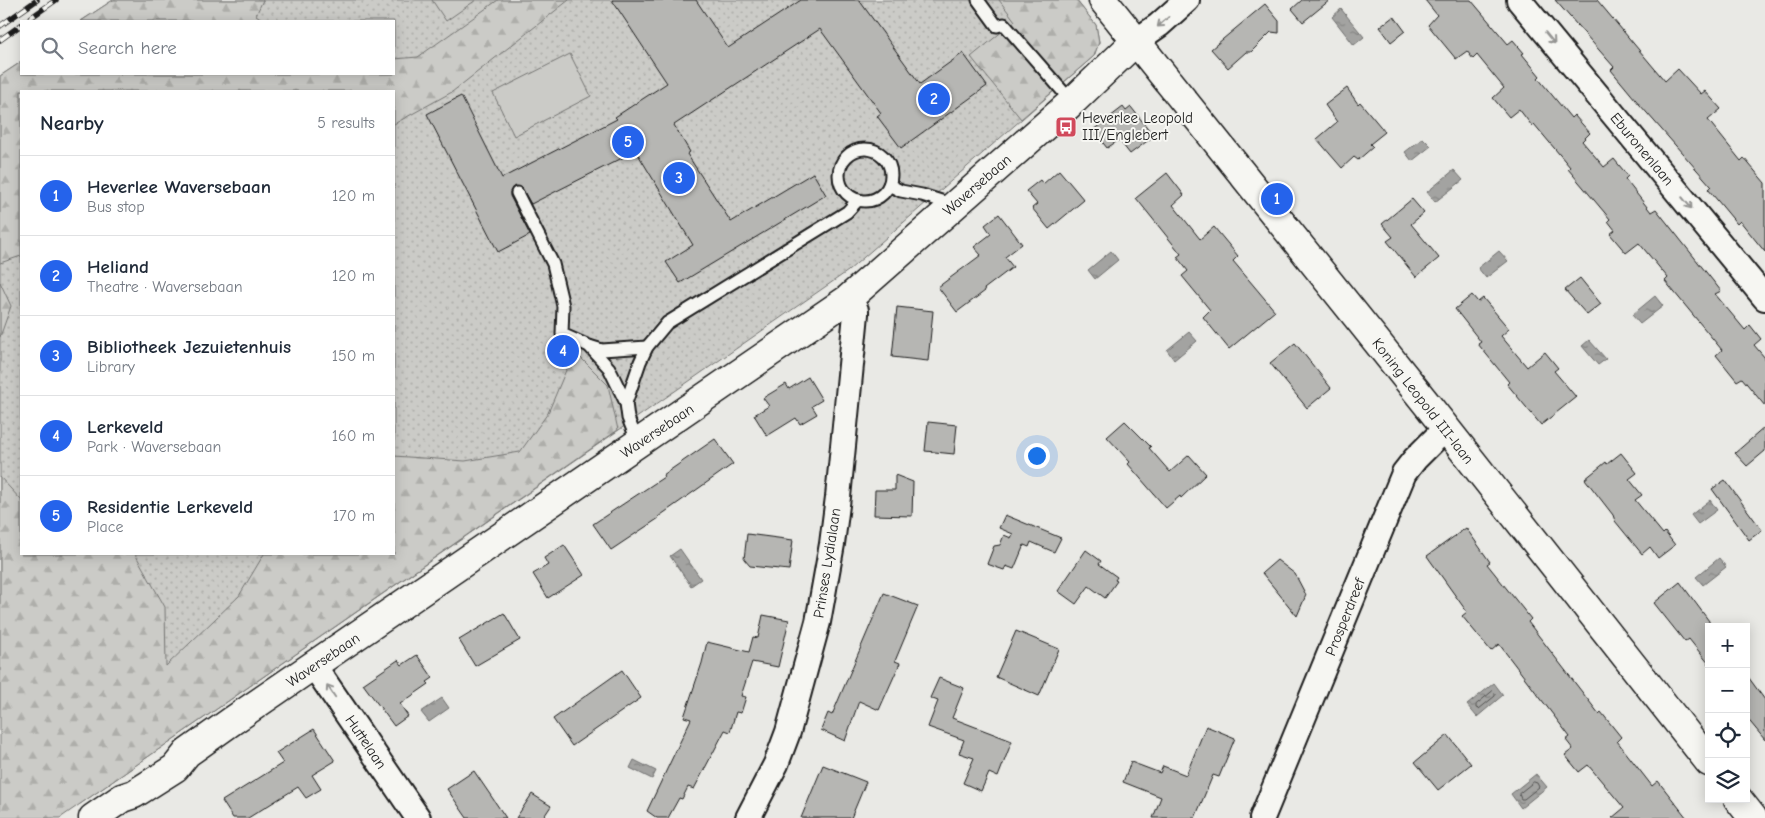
<!DOCTYPE html>
<html lang="en">
<head>
<meta charset="utf-8">
<style>
	:root { --surface:#fff; --page:#f6f6f7; --text:#1f2937; --muted:#747a83; --line:#e0e1e3; --accent:#2563eb }
	body { margin:0; font-family:"Comic Neue",sans-serif; background:var(--page); color:var(--text) }
	.controls { position:absolute; right:15px; bottom:15px; display:grid; overflow:hidden; border-radius:0px; box-shadow:0 2px 12px #0003 }
	.controls button { width:45px; height:45px; display:grid; place-items:center; padding:0; border:0; border-bottom:1px solid var(--line); background:var(--surface); color:var(--text); font:25px sans-serif }
	.you { position:absolute; left:1036px; top:455px; width:18px; height:18px; margin:-12px; border:4px solid #fff; border-radius:50%; background:#1a73e8; box-shadow:0 0 0 8px #1a73e833 }
	.badge { display:grid; place-items:center; width:32px; height:32px; border-radius:50%; background:var(--accent); color:#fff; font-size:16px; font-weight:700 }
	.pin { position:absolute; translate:-50% -50%; border:2px solid #fff; box-shadow:0 1px 5px #0006 }
	.list { margin:0; padding:0; list-style:none }
	h2 { display:flex; justify-content:space-between; align-items:center; height:65px; margin:0; padding:0 20px; font-size:21px }
	h2 small { font-size:16px; font-weight:400; color:var(--muted) }
	.list li { display:grid; grid-template-columns:32px 1fr auto; gap:15px; align-items:center; box-sizing:border-box; height:80px; padding:0 20px; border-top:1px solid var(--line) }
	.list b { display:block; font-size:19px; white-space:nowrap }
	.list p { margin:0; font-size:16px; white-space:nowrap; color:var(--muted) }
	.list em { font-size:16px; font-style:normal; color:var(--muted) }
	.icon { flex:none; width:28px; height:28px; fill:none; stroke:currentColor; stroke-width:2; stroke-linecap:round; stroke-linejoin:round }
	.map { position:relative; flex:none; width:1765px; height:818px; overflow:hidden }
	.search { position:absolute; background:var(--surface); box-shadow:0 2px 12px #0003; left:20px; top:20px; width:375px; height:55px; display:flex; align-items:center; gap:12px; box-sizing:border-box; padding:0 18px; border-radius:0px; color:var(--muted); font-size:19px }
	.panel { position:absolute; background:var(--surface); box-shadow:0 2px 12px #0003; left:20px; top:90px; width:375px; height:465px; border-radius:0px }
	.map>svg:first-child { display:block }
</style>
</head>
<body>
<div class="map">
<svg width="1765" height="818" viewBox="0 0 1765 818">
	<defs>
		<pattern id="grass-dots" width="8" height="8" patternUnits="userSpaceOnUse" patternTransform="scale(1.25)"><rect width="8" height="8" fill="#cbcbc7"/><path d="M2 2h.1M6 6h.1" fill="none" stroke="#aeaeaa" stroke-width="1.8" stroke-linecap="round"/></pattern>
		<pattern id="forest-firs" width="22" height="20" patternUnits="userSpaceOnUse" patternTransform="scale(1.25)"><rect width="22" height="20" fill="#cbcbc7"/><path d="M5 1l3.5 6h-7zM16 11l3.5 6h-7z" fill="#aeaeaa"/></pattern>
		<pattern id="water-ripples" width="26" height="14" patternUnits="userSpaceOnUse" patternTransform="scale(1.25)"><rect width="26" height="14" fill="#a3a3a1"/><path d="M2 4q2-2 4 0t4 0M15 11q2-2 4 0t4 0" fill="none" stroke="#848482"/></pattern>
	</defs>
	<rect width="100%" height="100%" fill="#e9e9e5"/>
	<filter id="ink" filterUnits="userSpaceOnUse"><feTurbulence type="fractalNoise" baseFrequency=".02" numOctaves="2"/><feDisplacementMap in="SourceGraphic" scale="10" xChannelSelector="R" yChannelSelector="G"/><feConvolveMatrix kernelMatrix="1 2 1 2 8 2 1 2 1" color-interpolation-filters="sRGB"/></filter>
	<g filter="url(#ink)">
		<path fill="url(#grass-dots)" stroke="#747472" fill-rule="evenodd" d="M 113,0 L 1076,0 L 1096,25 L 1099,42 L 1094,56 L 848,271 L 80,804 L 0,708 L 0,76 L 21,62 L 21,74 L 394,74 L 394,21 L 81,21 ZM 21,91 L 394,91 L 394,554 L 21,554 Z"/>
		<g fill="url(#forest-firs)" stroke="#747472">
			<path d="M 113,0 L 263,0 L 256,15 L 265,21 L 81,21 Z"/>
			<path d="M 498,0 L 569,0 L 452,92 L 394,124 L 394,91 L 21,91 L 21,256 L 0,263 L 0,76 L 21,62 L 21,74 L 394,74 L 394,59 L 418,57 Z"/>
			<path d="M 999,0 L 1076,0 L 1096,25 L 1099,42 L 1094,56 L 1021,119 L 971,57 L 1015,21 Z"/>
			<path d="M 0,282 L 11,306 L 0,337 Z"/>
			<path d="M 574,351 L 608,385 L 618,430 L 60,818 L 0,818 L 0,477 L 21,500 L 21,554 L 135,554 L 165,607 L 166,666 L 239,596 L 264,554 L 394,554 L 394,456 L 465,461 L 520,452 L 548,413 Z"/>
		</g>
		<g fill="#cbcbc7" stroke="#747472">
			<path d="M 432,0 L 476,0 L 446,21 Z"/>
			<path d="M 570,54 L 591,96 L 514,136 L 493,93 Z"/>
		</g>
		<g fill="url(#water-ripples)" stroke="#6d6d6c">
			<path d="M 1341,9 L 1364,37 L 1354,45 L 1332,17 Z"/>
			<path d="M 1423,138 L 1431,146 L 1412,161 L 1405,152 Z"/>
			<path d="M 1454,170 L 1463,180 L 1435,202 L 1427,192 Z"/>
			<path d="M 1111,251 L 1118,260 L 1095,279 L 1088,270 Z"/>
			<path d="M 1499,251 L 1508,261 L 1486,278 L 1478,268 Z"/>
			<path d="M 1655,296 L 1663,306 L 1640,324 L 1632,315 Z"/>
			<path d="M 1189,332 L 1197,341 L 1174,360 L 1167,350 Z"/>
			<path d="M 1589,340 L 1606,359 L 1598,365 L 1582,346 Z"/>
			<path d="M 1710,500 L 1717,510 L 1698,524 L 1691,515 Z"/>
			<path d="M 680,549 L 701,579 L 691,586 L 670,556 Z"/>
			<path d="M 1719,558 L 1726,567 L 1703,585 L 1696,577 Z"/>
			<path d="M 1494,683 L 1503,695 L 1477,717 L 1467,705 Z"/>
			<path d="M 442,698 L 449,708 L 429,722 L 421,712 Z"/>
			<path d="M 634,760 L 656,771 L 652,779 L 630,768 Z"/>
			<path d="M 1536,774 L 1547,787 L 1521,808 L 1511,794 Z"/>
		</g>
		<g fill="none" stroke-linecap="round" stroke-linejoin="round">
			<g stroke="#525251" stroke-width="1">
				<path d="M 1493,691 L 1495,693 L 1495,696 L 1479,709 L 1476,708 L 1476,705 Z"/>
				<path d="M 1534,782 L 1537,783 L 1539,787 L 1524,799 L 1521,799 L 1519,794 Z"/>
			</g>
		</g>
		<g fill="#b6b6b3" stroke="#1c1c1c">
			<path d="M 612,0 L 696,0 L 728,48 L 801,0 L 859,0 L 920,84 L 963,53 L 987,86 L 901,148 L 877,116 L 881,113 L 820,29 L 674,125 L 690,152 L 687,154 L 731,222 L 813,173 L 826,195 L 680,283 L 666,262 L 693,245 L 636,151 L 531,204 L 521,187 L 513,187 L 510,192 L 510,196 L 530,235 L 498,252 L 427,114 L 461,96 L 502,178 L 617,119 L 615,117 L 667,83 Z"/>
			<path d="M 1302,0 L 1330,0 L 1303,22 L 1292,9 Z"/>
			<path d="M 1425,0 L 1471,0 L 1508,44 L 1513,40 L 1524,53 L 1522,54 L 1540,76 L 1538,78 L 1571,118 L 1574,115 L 1590,133 L 1582,141 L 1604,167 L 1614,159 L 1628,176 L 1625,179 L 1651,212 L 1656,209 L 1721,291 L 1715,294 L 1745,330 L 1750,325 L 1761,339 L 1754,345 L 1765,358 L 1765,406 L 1742,378 L 1737,381 L 1716,355 L 1722,350 L 1665,281 L 1668,278 L 1639,243 L 1626,253 L 1610,234 L 1615,230 L 1608,221 L 1610,219 L 1568,169 L 1570,167 L 1534,124 L 1532,126 L 1519,109 L 1509,117 L 1493,98 L 1504,88 L 1477,55 L 1473,59 L 1467,51 L 1456,59 L 1428,25 L 1437,15 Z"/>
			<path d="M 1555,0 L 1597,0 L 1665,81 L 1678,69 L 1701,94 L 1705,91 L 1721,109 L 1708,120 L 1741,161 L 1744,158 L 1765,183 L 1765,252 L 1740,221 L 1737,224 L 1708,189 L 1711,186 L 1640,105 L 1611,70 L 1614,67 Z"/>
			<path d="M 1265,4 L 1279,21 L 1279,33 L 1271,32 L 1251,52 L 1246,52 L 1228,68 L 1211,49 Z"/>
			<path d="M 1394,16 L 1405,31 L 1391,42 L 1380,27 Z"/>
			<path d="M 1347,88 L 1358,104 L 1360,102 L 1385,132 L 1370,144 L 1373,147 L 1358,160 L 1354,157 L 1342,168 L 1317,139 L 1337,122 L 1325,105 Z"/>
			<path d="M 1123,107 L 1126,111 L 1131,107 L 1154,136 L 1130,154 L 1119,140 L 1107,148 L 1093,130 Z"/>
			<path d="M 1059,170 L 1084,200 L 1049,229 L 1032,208 L 1037,204 L 1026,191 L 1040,180 L 1043,184 Z"/>
			<path d="M 1167,173 L 1184,195 L 1173,205 L 1200,239 L 1214,227 L 1238,256 L 1233,261 L 1275,311 L 1229,349 L 1203,317 L 1210,310 L 1182,276 L 1188,271 L 1177,257 L 1181,254 L 1136,198 Z"/>
			<path d="M 1412,199 L 1424,213 L 1411,224 L 1439,258 L 1416,277 L 1387,241 L 1393,237 L 1382,224 Z"/>
			<path d="M 999,214 L 1022,244 L 1005,257 L 1013,267 L 984,289 L 985,291 L 957,312 L 938,287 L 981,255 L 974,247 L 991,234 L 985,225 Z"/>
			<path d="M 1580,278 L 1601,304 L 1587,315 L 1565,290 Z"/>
			<path d="M 1472,295 L 1478,302 L 1483,298 L 1509,329 L 1501,336 L 1527,367 L 1545,352 L 1558,368 L 1554,371 L 1576,397 L 1541,425 L 1507,384 L 1509,382 L 1478,344 L 1481,342 L 1455,309 Z"/>
			<path d="M 897,307 L 933,311 L 928,361 L 892,357 Z"/>
			<path d="M 1295,343 L 1331,388 L 1307,408 L 1270,363 Z"/>
			<path d="M 808,377 L 822,400 L 812,406 L 817,414 L 800,424 L 796,418 L 767,436 L 754,415 L 769,406 L 763,398 L 786,384 L 789,389 Z"/>
			<path d="M 1125,421 L 1151,447 L 1149,448 L 1170,472 L 1189,455 L 1206,474 L 1181,498 L 1180,496 L 1166,508 L 1128,464 L 1130,462 L 1107,437 Z"/>
			<path d="M 928,422 L 957,425 L 954,454 L 925,451 Z"/>
			<path d="M 1765,427 L 1765,451 L 1747,466 L 1735,453 Z"/>
			<path d="M 715,439 L 733,464 L 658,517 L 659,518 L 611,550 L 593,524 L 664,477 L 663,475 Z"/>
			<path d="M 1621,453 L 1637,473 L 1629,479 L 1642,495 L 1635,500 L 1663,534 L 1665,532 L 1675,545 L 1658,558 L 1650,547 L 1642,554 L 1615,521 L 1613,515 L 1585,479 L 1606,462 L 1607,464 Z"/>
			<path d="M 895,475 L 913,482 L 912,516 L 874,515 L 875,490 L 895,490 Z"/>
			<path d="M 1725,480 L 1762,530 L 1749,540 L 1712,489 Z"/>
			<path d="M 1005,515 L 1061,538 L 1054,552 L 1031,542 L 1029,547 L 1024,545 L 1014,569 L 1006,566 L 1004,570 L 987,564 L 994,546 L 1000,545 L 1004,535 L 1011,538 L 1013,534 L 999,528 Z"/>
			<path d="M 1466,528 L 1490,562 L 1487,564 L 1531,619 L 1528,622 L 1599,714 L 1601,712 L 1621,737 L 1617,741 L 1652,786 L 1658,781 L 1687,818 L 1612,818 L 1624,808 L 1588,765 L 1579,772 L 1565,755 L 1573,749 L 1566,740 L 1570,737 L 1499,644 L 1491,651 L 1462,616 L 1467,612 L 1427,556 Z"/>
			<path d="M 747,534 L 793,540 L 789,570 L 750,566 L 744,559 Z"/>
			<path d="M 564,545 L 584,575 L 548,598 L 533,574 L 548,565 L 544,558 Z"/>
			<path d="M 1086,550 L 1101,561 L 1099,564 L 1117,577 L 1115,580 L 1117,581 L 1105,598 L 1089,586 L 1076,604 L 1058,591 Z"/>
			<path d="M 1277,560 L 1295,574 L 1306,595 L 1297,616 L 1262,573 Z"/>
			<path d="M 1680,582 L 1709,621 L 1709,664 L 1689,639 L 1685,642 L 1654,603 Z"/>
			<path d="M 884,593 L 918,606 L 895,661 L 900,663 L 879,710 L 859,701 L 845,741 L 821,730 L 828,713 L 832,715 Z"/>
			<path d="M 504,613 L 520,640 L 475,666 L 459,640 Z"/>
			<path d="M 763,615 L 789,620 L 778,667 L 752,662 L 741,696 L 746,697 L 741,713 L 736,712 L 730,732 L 725,730 L 694,789 L 688,787 L 682,799 L 679,798 L 668,818 L 657,818 L 647,811 L 691,719 L 684,717 L 702,663 L 707,642 L 749,652 L 753,637 L 758,638 Z"/>
			<path d="M 1016,631 L 1059,649 L 1039,696 L 996,677 Z"/>
			<path d="M 417,655 L 433,678 L 427,682 L 429,684 L 400,704 L 408,716 L 394,726 L 363,684 L 398,660 L 402,665 Z"/>
			<path d="M 622,670 L 641,698 L 572,746 L 553,719 Z"/>
			<path d="M 1746,674 L 1765,700 L 1765,740 L 1746,717 Z"/>
			<path d="M 939,678 L 964,688 L 952,718 L 1012,741 L 998,777 L 989,773 L 981,791 L 963,783 L 974,758 L 959,753 L 964,740 L 928,727 L 938,701 L 930,698 Z"/>
			<path d="M 1206,726 L 1235,738 L 1219,777 L 1213,775 L 1195,818 L 1153,818 L 1161,797 L 1123,782 L 1131,762 L 1160,773 L 1163,766 L 1186,775 Z"/>
			<path d="M 314,729 L 335,761 L 312,775 L 321,789 L 306,798 L 298,787 L 248,818 L 233,818 L 222,801 L 283,763 L 276,753 Z"/>
			<path d="M 1448,735 L 1471,764 L 1438,790 L 1415,762 Z"/>
			<path d="M 823,765 L 866,782 L 851,818 L 801,818 Z"/>
			<path d="M 474,771 L 506,818 L 467,818 L 447,789 Z"/>
			<path d="M 532,794 L 551,806 L 543,818 L 516,818 Z"/>
		</g>
		<g fill="none" stroke-linecap="round" stroke-linejoin="round">
			<g stroke="#1c1c1c" stroke-width="15">
				<g id="service">
					<path d="M 978,0 L 997,26 L 1004,24 L 1072,102"/>
					<circle cx="865" cy="175" r="26"/>
					<path d="M 889,185 L 901,191 L 922,195 L 954,205"/>
					<path d="M 517,193 L 553,264 L 563,306 L 562,334 L 589,346 L 609,368 L 626,403"/>
					<path d="M 589,346 L 602,350 L 647,347"/>
					<path d="M 638,443 L 628,418 L 626,403 L 640,362 L 647,347 L 667,323 L 847,212 L 858,200"/>
				</g>
			</g>
			<g stroke="#1c1c1c" stroke-width="28">
				<g id="minor">
					<path d="M 1519,0 L 1765,298"/>
					<path d="M 1136,41 L 1159,25 L 1187,0"/>
					<path d="M 314,666 L 418,818"/>
					<path d="M 748,818 L 776,764 L 788,732 L 818,622 L 832,544 L 838,497 L 856,314 L 856,310 L 848,299"/>
					<path d="M 1262,818 L 1404,473 L 1415,459 L 1445,429"/>
				</g>
			</g>
			<g stroke="#1c1c1c" stroke-width="31">
				<g id="tertiary">
					<path d="M 1103,0 L 1426,403 L 1709,762"/>
					<path d="M 1738,799 L 1753,818"/>
					<path d="M 93,818 L 122,798 L 134,794 L 175,768 L 187,753 L 232,721 L 848,299 L 1072,102 L 1136,41"/>
				</g>
			</g>
			<use href="#service" stroke="#f6f6f2" stroke-width="11"/>
			<use href="#minor" stroke="#f6f6f2" stroke-width="24"/>
			<use href="#tertiary" stroke="#f6f6f2" stroke-width="28"/>
			<g stroke="#1c1c1c" stroke-width="5.5">
				<g id="rail">
					<path d="M 26,21 L 56,0"/>
					<path d="M 0,26 L 37,0"/>
					<path d="M 0,40 L 21,25"/>
				</g>
			</g>
			<use href="#rail" stroke="#f6f6f2" stroke-width="4" stroke-dasharray="11" stroke-linecap="butt"/>
		</g>
		<defs><path id="oneway-shaft" d="M-6 0H5M1.5-3L5.5 0L1.5 3" fill="none" stroke-width="1.6" stroke-linecap="round" stroke-linejoin="round" transform="scale(1.25)"/></defs>
		<g stroke="#949492">
			<use href="#oneway-shaft" transform="translate(1163 22) rotate(139)"/>
			<use href="#oneway-shaft" transform="translate(1550 38) rotate(50)"/>
			<use href="#oneway-shaft" transform="translate(1687 203) rotate(50)"/>
			<use href="#oneway-shaft" transform="translate(331 691) rotate(-124)"/>
		</g>
	</g>
	<defs>
		<g id="bus-square" transform="scale(1.125)"><rect x="-9" y="-9" width="18" height="18" rx="4" fill="#d1495b" stroke="#f6f6f2"/><path d="M-5-6H5V4H4V6H2V4H-2V6H-4V4H-5ZM-3.5-4V0h7V-4ZM-3.5 1.2v1.5H-2V1.2ZM2 1.2v1.5H3.5V1.2Z" fill="#fff"/></g>
	</defs>
	<g fill-rule="evenodd">
		<use href="#bus-square" x="1066" y="127"/>
	</g>
	<g text-anchor="middle" dominant-baseline="central" stroke-width="4" stroke-linejoin="round" paint-order="stroke">
		<g font-size="15" fill="#1c1c1c" stroke="#f6f6f2" text-anchor="start">
			<text x="1082" y="118">Heverlee Leopold<tspan x="1082" dy="17">III/Englebert</tspan></text>
		</g>
		<g font-size="15" fill="#1c1c1c" stroke="#f6f6f2">
			<text transform="translate(1642 149) rotate(50)">Eburonenlaan</text>
			<text transform="translate(977 185) rotate(-41)">Waversebaan</text>
			<text transform="translate(1423 401) rotate(52)">Koning Leopold III-laan</text>
			<text transform="translate(657 431) rotate(-34)">Waversebaan</text>
			<text transform="translate(827 563) rotate(-81)">Prinses Lydialaan</text>
			<text transform="translate(1345 617) rotate(-68)">Prosperdreef</text>
			<text transform="translate(323 660) rotate(-34)">Waversebaan</text>
			<text transform="translate(366 742) rotate(56)">Huttelaan</text>
		</g>
	</g>
</svg>
<div class="controls">
<button>+</button>
<button>−</button>
<button><svg class="icon" aria-label="locate" viewBox="0 0 24 24"><circle cx="12" cy="12" r="6"/><path d="M12 2v4M12 18v4M2 12h4M18 12h4"/></svg></button>
<button><svg class="icon" aria-label="layers" viewBox="0 0 24 24"><path d="M12 4l9 5-9 5-9-5zM3 14l9 5 9-5"/></svg></button>
</div>
<div class="you"></div>
<div class="pin badge" style="left:1277px;top:199px">1</div>
<div class="pin badge" style="left:934px;top:99px">2</div>
<div class="pin badge" style="left:679px;top:178px">3</div>
<div class="pin badge" style="left:563px;top:351px">4</div>
<div class="pin badge" style="left:628px;top:142px">5</div>
<div class="search"><svg class="icon" aria-label="search" viewBox="0 0 24 24"><circle cx="10" cy="10" r="6"/><path d="M15 15l6 6"/></svg>Search here</div>
<section class="panel">
<h2>Nearby<small>5 results</small></h2>
<ul class="list">
<li><span class="badge">1</span><div><b>Heverlee Waversebaan</b><p>Bus stop</p></div><em>120 m</em></li>
<li><span class="badge">2</span><div><b>Heliand</b><p>Theatre · Waversebaan</p></div><em>120 m</em></li>
<li><span class="badge">3</span><div><b>Bibliotheek Jezuietenhuis</b><p>Library</p></div><em>150 m</em></li>
<li><span class="badge">4</span><div><b>Lerkeveld</b><p>Park · Waversebaan</p></div><em>160 m</em></li>
<li><span class="badge">5</span><div><b>Residentie Lerkeveld</b><p>Place</p></div><em>170 m</em></li>
</ul>
</section>
</div>
</body>
</html>
